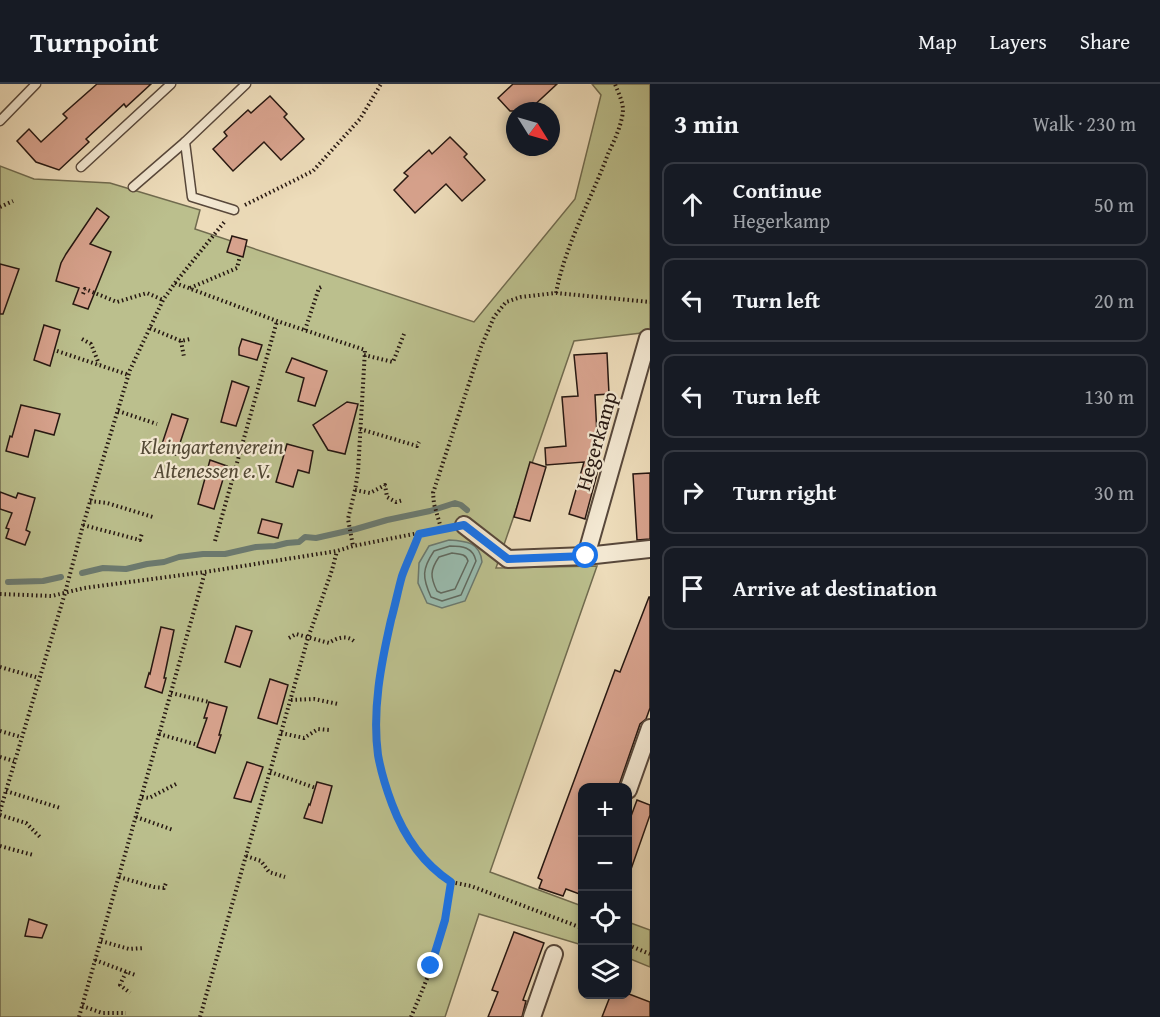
<!DOCTYPE html>
<html lang="en">
<head>
<meta charset="utf-8">
<style>
	:root { --surface:#171b24; --page:#20242c; --text:#f1f3f6; --muted:#9ea1a6; --line:#363941 }
	body { margin:0; font-family:"Gentium Book Plus",serif; background:var(--page); color:var(--text) }
	.controls { position:absolute; right:18px; bottom:18px; display:grid; overflow:hidden; border-radius:12px; box-shadow:0 3px 9px #0003 }
	.controls button { width:54px; height:54px; display:grid; place-items:center; padding:0; border:0; border-bottom:2px solid var(--line); background:var(--surface); color:var(--text); font:30px sans-serif }
	.compass { position:absolute; left:506px; top:18px; width:54px; height:54px; border-radius:50%; background:var(--surface); box-shadow:0 3px 9px #0003; rotate:127deg }
	.stop { position:absolute; width:18px; height:18px; margin:-14px; border:4px solid #1a73e8; border-radius:50%; background:#fff }
	.stop.end { background:#1a73e8; border-color:#fff; box-shadow:0 2px 6px #0008 }
	.list { margin:0; padding:0; list-style:none }
	h2 { display:flex; justify-content:space-between; align-items:center; height:78px; margin:0; padding:0 24px; font-size:26px }
	h2 small { font-size:20px; font-weight:400; color:var(--muted) }
	.list li { display:grid; grid-template-columns:39px 1fr auto; gap:18px; align-items:center; box-sizing:border-box; height:84px; margin:0 12px 12px; padding:0 12px; border:2px solid var(--line); border-radius:12px }
	.list b { display:block; font-size:22px; white-space:nowrap }
	.list p { margin:0; font-size:20px; white-space:nowrap; color:var(--muted) }
	.list em { font-size:20px; font-style:normal; color:var(--muted) }
	.icon { flex:none; width:33px; height:33px; fill:none; stroke:currentColor; stroke-width:2; stroke-linecap:round; stroke-linejoin:round }
	.map { position:relative; flex:none; width:650px; height:933px; overflow:hidden }
	header { display:flex; align-items:center; gap:36px; box-sizing:border-box; height:84px; padding:0 30px; background:var(--surface); border-bottom:2px solid var(--line) }
	header strong { font-size:28px }
	nav { display:flex; gap:33px; margin-inline-start:auto; font-size:21px }
	main { display:flex }
	aside { flex:1; background:var(--surface) }
	.map>svg:first-child { display:block }
</style>
</head>
<body>
<header>
<strong>Turnpoint</strong>
<nav><a>Map</a><a>Layers</a><a>Share</a></nav>
</header>
<main>
<div class="map">
<svg width="650" height="933" viewBox="0 0 650 933">
	<rect width="100%" height="100%" fill="#eddcba"/>
	<filter id="stains"><feTurbulence type="fractalNoise" baseFrequency=".00333" numOctaves="4"/><feColorMatrix values="0 0 0 0 .2 0 0 0 0 .09 0 0 0 0 .02 0 0 0 .5 -.17"/></filter>
	<radialGradient id="worn" r=".72"><stop offset=".6" stop-color="#630" stop-opacity="0"/><stop offset="1" stop-color="#630" stop-opacity=".3"/></radialGradient>
	<g fill="#bbbf8d" stroke="#706b4f" stroke-width="1.5">
		<path d="M 592,0 L 650,0 L 650,248 L 574,257 L 496,484 L 597,482 L 490,788 L 582,822 L 582,861 L 479,830 L 445,933 L 0,933 L 0,82 L 34,95 L 110,99 L 200,126 L 195,145 L 474,238 L 575,115 L 601,11 Z"/>
		<path d="M 628,838 L 650,846 L 650,883 L 628,874 Z"/>
	</g>
	<path fill="#99bcaf" stroke="#6b7a70" stroke-width="1.5" d="M 449,456 C 466,457 480,458 482,478 L 465,517 L 442,524 L 427,519 L 418,499 L 419,479 L 429,462 Z"/>
	<g fill="none" stroke-linecap="round" stroke-linejoin="round">
		<g stroke="#606a60" stroke-width="1.5">
			<path d="M 450,462 C 462,462 473,463 476,477 L 461,511 L 442,517 L 431,513 C 422,493 422,485 434,467 Z"/>
			<path d="M 452,469 C 458,470 466,469 468,477 L 455,505 L 441,509 L 437,507 C 430,493 430,486 439,473 Z"/>
		</g>
		<g stroke="#6b7a70" stroke-width="6">
			<path d="M 82,489 L 103,484 L 126,485 L 147,480 L 164,478 L 179,473 L 203,470 L 225,470 L 256,463 L 275,462 L 287,459 L 299,458 L 305,453 L 316,454 L 356,445 L 387,436 L 430,427 L 455,419 L 461,421 L 467,426"/>
			<path d="M 8,498 L 43,497 L 61,493"/>
		</g>
	</g>
	<g fill="#d8a38e" stroke="#261711" stroke-width="1.5">
		<path d="M 97,0 L 151,0 L 126,23 L 124,20 L 99,43 L 86,55 L 89,58 L 59,86 L 36,78 L 17,57 L 29,45 L 41,58 L 67,34 L 63,30 Z"/>
		<path d="M 513,0 L 557,0 L 528,27 L 510,27 L 498,14 Z"/>
		<path d="M 270,12 L 287,30 L 284,33 L 304,55 L 281,76 L 264,58 L 233,87 L 213,65 L 227,52 L 224,48 L 248,26 L 251,29 Z"/>
		<path d="M 450,53 L 467,70 L 464,73 L 485,96 L 462,117 L 446,100 L 415,129 L 394,106 L 408,92 L 404,89 L 429,66 L 432,70 Z"/>
		<path d="M 97,124 L 109,133 L 90,160 L 111,168 L 88,225 L 73,220 L 79,204 L 56,197 L 61,179 L 66,170 Z"/>
		<path d="M 232,152 L 247,156 L 243,173 L 227,168 Z"/>
		<path d="M 0,180 L 19,185 L 3,230 L 0,230 Z"/>
		<path d="M 44,241 L 60,246 L 50,282 L 34,276 Z"/>
		<path d="M 242,255 L 262,261 L 257,276 L 239,271 L 239,264 Z"/>
		<path d="M 607,269 L 609,310 L 595,311 L 597,351 L 593,352 L 597,390 L 585,435 L 569,430 L 584,378 L 546,381 L 545,364 L 566,362 L 562,313 L 578,312 L 574,271 Z"/>
		<path d="M 292,274 L 327,287 L 315,322 L 298,317 L 304,294 L 286,288 Z"/>
		<path d="M 232,297 L 249,303 L 236,342 L 221,338 Z"/>
		<path d="M 347,318 L 358,320 L 345,370 L 328,366 L 313,341 Z"/>
		<path d="M 21,321 L 60,330 L 54,351 L 35,346 L 28,373 L 6,367 L 10,352 L 12,353 Z"/>
		<path d="M 172,330 L 188,335 L 176,371 L 160,366 Z"/>
		<path d="M 287,360 L 313,367 L 309,389 L 298,386 L 293,403 L 276,398 Z"/>
		<path d="M 210,376 L 227,382 L 214,425 L 198,420 Z"/>
		<path d="M 530,378 L 546,383 L 530,437 L 514,433 Z"/>
		<path d="M 650,389 L 650,455 L 637,456 L 633,390 Z"/>
		<path d="M 0,408 L 16,414 L 18,409 L 35,414 L 26,446 L 30,448 L 25,461 L 6,454 L 9,445 L 6,444 L 12,429 L 0,425 Z"/>
		<path d="M 262,435 L 282,440 L 278,454 L 258,449 Z"/>
		<path d="M 649,513 L 650,513 L 650,624 L 646,635 L 640,640 L 618,704 L 582,704 L 582,811 L 566,805 L 563,812 L 539,804 L 542,796 L 538,794 L 615,586 L 620,588 Z"/>
		<path d="M 236,542 L 252,547 L 240,583 L 225,578 Z"/>
		<path d="M 161,543 L 174,546 L 164,594 L 166,594 L 162,609 L 145,603 L 149,589 L 150,590 Z"/>
		<path d="M 270,595 L 288,601 L 277,640 L 258,634 Z"/>
		<path d="M 209,618 L 227,623 L 219,651 L 221,651 L 215,669 L 197,663 L 207,634 L 204,634 Z"/>
		<path d="M 247,678 L 263,683 L 251,718 L 234,714 Z"/>
		<path d="M 317,698 L 332,702 L 322,739 L 304,734 L 309,720 L 310,721 Z"/>
		<path d="M 637,716 L 650,721 L 650,731 L 630,788 L 627,788 L 627,743 Z"/>
		<path d="M 29,835 L 47,841 L 42,854 L 25,852 Z"/>
		<path d="M 514,848 L 544,859 L 523,916 L 526,917 L 522,933 L 488,933 L 498,908 L 492,906 Z"/>
		<path d="M 611,910 L 629,910 L 650,918 L 650,933 L 602,933 Z"/>
	</g>
	<g fill="none" stroke-linecap="round" stroke-linejoin="round">
		<g stroke="#58483b" stroke-width="11">
			<g id="lane">
				<path d="M 0,37 L 36,0"/>
				<path d="M 81,83 L 171,0"/>
				<path d="M 133,103 L 185,58"/>
				<path d="M 234,126 L 192,113 L 185,58 L 246,0"/>
			</g>
		</g>
		<g stroke="#58483b" stroke-width="20">
			<g id="street">
				<path d="M 464,441 L 508,475 L 586,472 L 650,465"/>
				<path d="M 586,472 L 648,254"/>
				<path d="M 628,706 L 650,644"/>
				<path d="M 532,933 L 554,870"/>
			</g>
		</g>
		<g stroke="#261711" stroke-width="4" stroke-dasharray="1.5 3" stroke-linecap="butt">
			<path d="M 245,121 L 313,87 L 360,35 L 381,0"/>
			<path d="M 0,123 L 13,117"/>
			<path d="M 175,199 L 277,237 L 365,266 L 358,388 L 355,406 L 348,435 L 353,462"/>
			<path d="M 190,204 L 237,184 L 240,172"/>
			<path d="M 556,209 C 565,161 591,116 608,70 C 614,57 622,41 623,26 C 623,18 618,8 615,0"/>
			<path d="M 83,210 L 85,205 L 117,218 L 147,209 L 163,216"/>
			<path d="M 150,244 L 181,257 L 190,255"/>
			<path d="M 305,246 L 319,204 L 323,202"/>
			<path d="M 82,255 L 91,260 L 99,280"/>
			<path d="M 181,257 L 184,273"/>
			<path d="M 57,267 L 129,291"/>
			<path d="M 364,271 L 393,278 L 404,250"/>
			<path d="M 118,327 L 157,340"/>
			<path d="M 360,345 L 417,362 L 419,358"/>
			<path d="M 355,406 L 370,409 L 385,401 L 387,413 L 396,418 L 403,416"/>
			<path d="M 90,417 L 107,419 L 153,433"/>
			<path d="M 83,441 L 140,456 L 142,449"/>
			<path d="M 441,444 L 434,420 L 433,409 L 481,263 L 494,233 L 506,218 L 521,213 L 556,209 L 650,218"/>
			<path d="M 419,450 L 403,491 L 398,508 L 384,569 L 377,615 L 376,650 L 378,671 L 381,689 L 396,731 L 411,759 L 420,771 L 428,780 L 451,798 L 471,802 L 582,844"/>
			<path d="M 215,457 L 277,237"/>
			<path d="M 0,510 L 52,512 L 84,504 L 205,488 L 337,467 L 353,462 L 449,443"/>
			<path d="M 289,554 L 296,550 L 329,559 C 337,554 346,550 355,558"/>
			<path d="M 0,583 L 39,594"/>
			<path d="M 171,609 L 209,618"/>
			<path d="M 291,616 L 314,615 L 338,620"/>
			<path d="M 0,647 L 21,653"/>
			<path d="M 281,649 L 304,654 L 318,645 L 330,646"/>
			<path d="M 159,650 L 198,661"/>
			<path d="M 0,673 L 14,677"/>
			<path d="M 270,688 L 316,704"/>
			<path d="M 6,707 L 60,724"/>
			<path d="M 142,713 L 149,714 L 176,700"/>
			<path d="M 0,727 L 65,509 L 83,441 L 130,286 L 163,216 L 175,199 L 226,136"/>
			<path d="M 0,731 L 26,739 L 40,753"/>
			<path d="M 136,733 L 173,746"/>
			<path d="M 0,762 L 33,771"/>
			<path d="M 246,772 L 261,777 L 269,788 L 285,793"/>
			<path d="M 119,793 L 154,803 L 164,804 L 166,799"/>
			<path d="M 101,857 L 129,865 L 144,864"/>
			<path d="M 628,861 L 650,870"/>
			<path d="M 95,876 L 135,891"/>
			<path d="M 126,888 L 120,901 L 130,909"/>
			<path d="M 82,922 L 102,929 L 126,929"/>
			<path d="M 79,933 L 205,488"/>
			<path d="M 200,933 L 308,554 L 332,486 L 337,467"/>
			<path d="M 411,933 C 424,902 439,869 445,835 C 448,823 449,811 451,798"/>
		</g>
		<use href="#lane" stroke="#f3e8d2" stroke-width="8"/>
		<use href="#street" stroke="#f3e8d2" stroke-width="16"/>
	</g>
	<g fill="none" stroke-linecap="round" stroke-linejoin="round">
		<path stroke="#1a73e8" stroke-width="8" d="M 431,882 L 445,836 L 451,798 C 422,779 404,752 392,720 C 386,704 381,688 378,671 C 372,626 381,580 391,536 C 395,522 398,506 402,492 C 407,478 414,464 419,450 L 464,441 L 508,475 L 586,472"/>
	</g>
	<g text-anchor="middle" dominant-baseline="central" stroke-width="4.5" stroke-linejoin="round" paint-order="stroke">
		<g font-size="21" fill="#261711" stroke="#f3e8d2">
			<text transform="translate(596 357) rotate(-74)">Hegerkamp</text>
		</g>
		<g font-size="21" font-style="italic" fill="#534936" stroke="#f3e8d2">
			<text x="212" y="362">Kleingartenverein<tspan x="212" dy="24">Altenessen e.V.</tspan></text>
		</g>
	</g>
	<rect width="100%" height="100%" filter="url(#stains)"/>
	<rect width="100%" height="100%" fill="url(#worn)"/>
</svg>
<div class="controls">
<button>+</button>
<button>−</button>
<button><svg class="icon" aria-label="locate" viewBox="0 0 24 24"><circle cx="12" cy="12" r="6"/><path d="M12 2v4M12 18v4M2 12h4M18 12h4"/></svg></button>
<button><svg class="icon" aria-label="layers" viewBox="0 0 24 24"><path d="M12 4l9 5-9 5-9-5zM3 14l9 5 9-5"/></svg></button>
</div>
<svg class="compass" viewBox="-18 -18 36 36"><path d="M0-13l5 13h-10z" fill="#e53935"/><path d="M0 13l5-13h-10z" fill="#9ea1a6"/></svg>
<div class="stop" style="left:586px;top:472px"></div>
<div class="stop end" style="left:431px;top:882px"></div>
</div>
<aside>
<h2>3 min<small>Walk · 230 m</small></h2>
<ul class="list">
<li><svg class="icon" aria-label="ahead" viewBox="0 0 24 24"><path d="M12 20V5M6 11l6-6 6 6"/></svg><div><b>Continue</b><p>Hegerkamp</p></div><em>50 m</em></li>
<li><svg class="icon" aria-label="left" viewBox="0 0 24 24"><path d="M17 20v-9H6M10 6l-5 5 5 5"/></svg><div><b>Turn left</b></div><em>20 m</em></li>
<li><svg class="icon" aria-label="left" viewBox="0 0 24 24"><path d="M17 20v-9H6M10 6l-5 5 5 5"/></svg><div><b>Turn left</b></div><em>130 m</em></li>
<li><svg class="icon" aria-label="right" viewBox="0 0 24 24"><path d="M7 20v-9h11M14 6l5 5-5 5"/></svg><div><b>Turn right</b></div><em>30 m</em></li>
<li><svg class="icon" aria-label="arrive" viewBox="0 0 24 24"><path d="M6 21V4h12l-3 4 3 4H6"/></svg><div><b>Arrive at destination</b></div></li>
</ul>
</aside>
</main>
</body>
</html>
